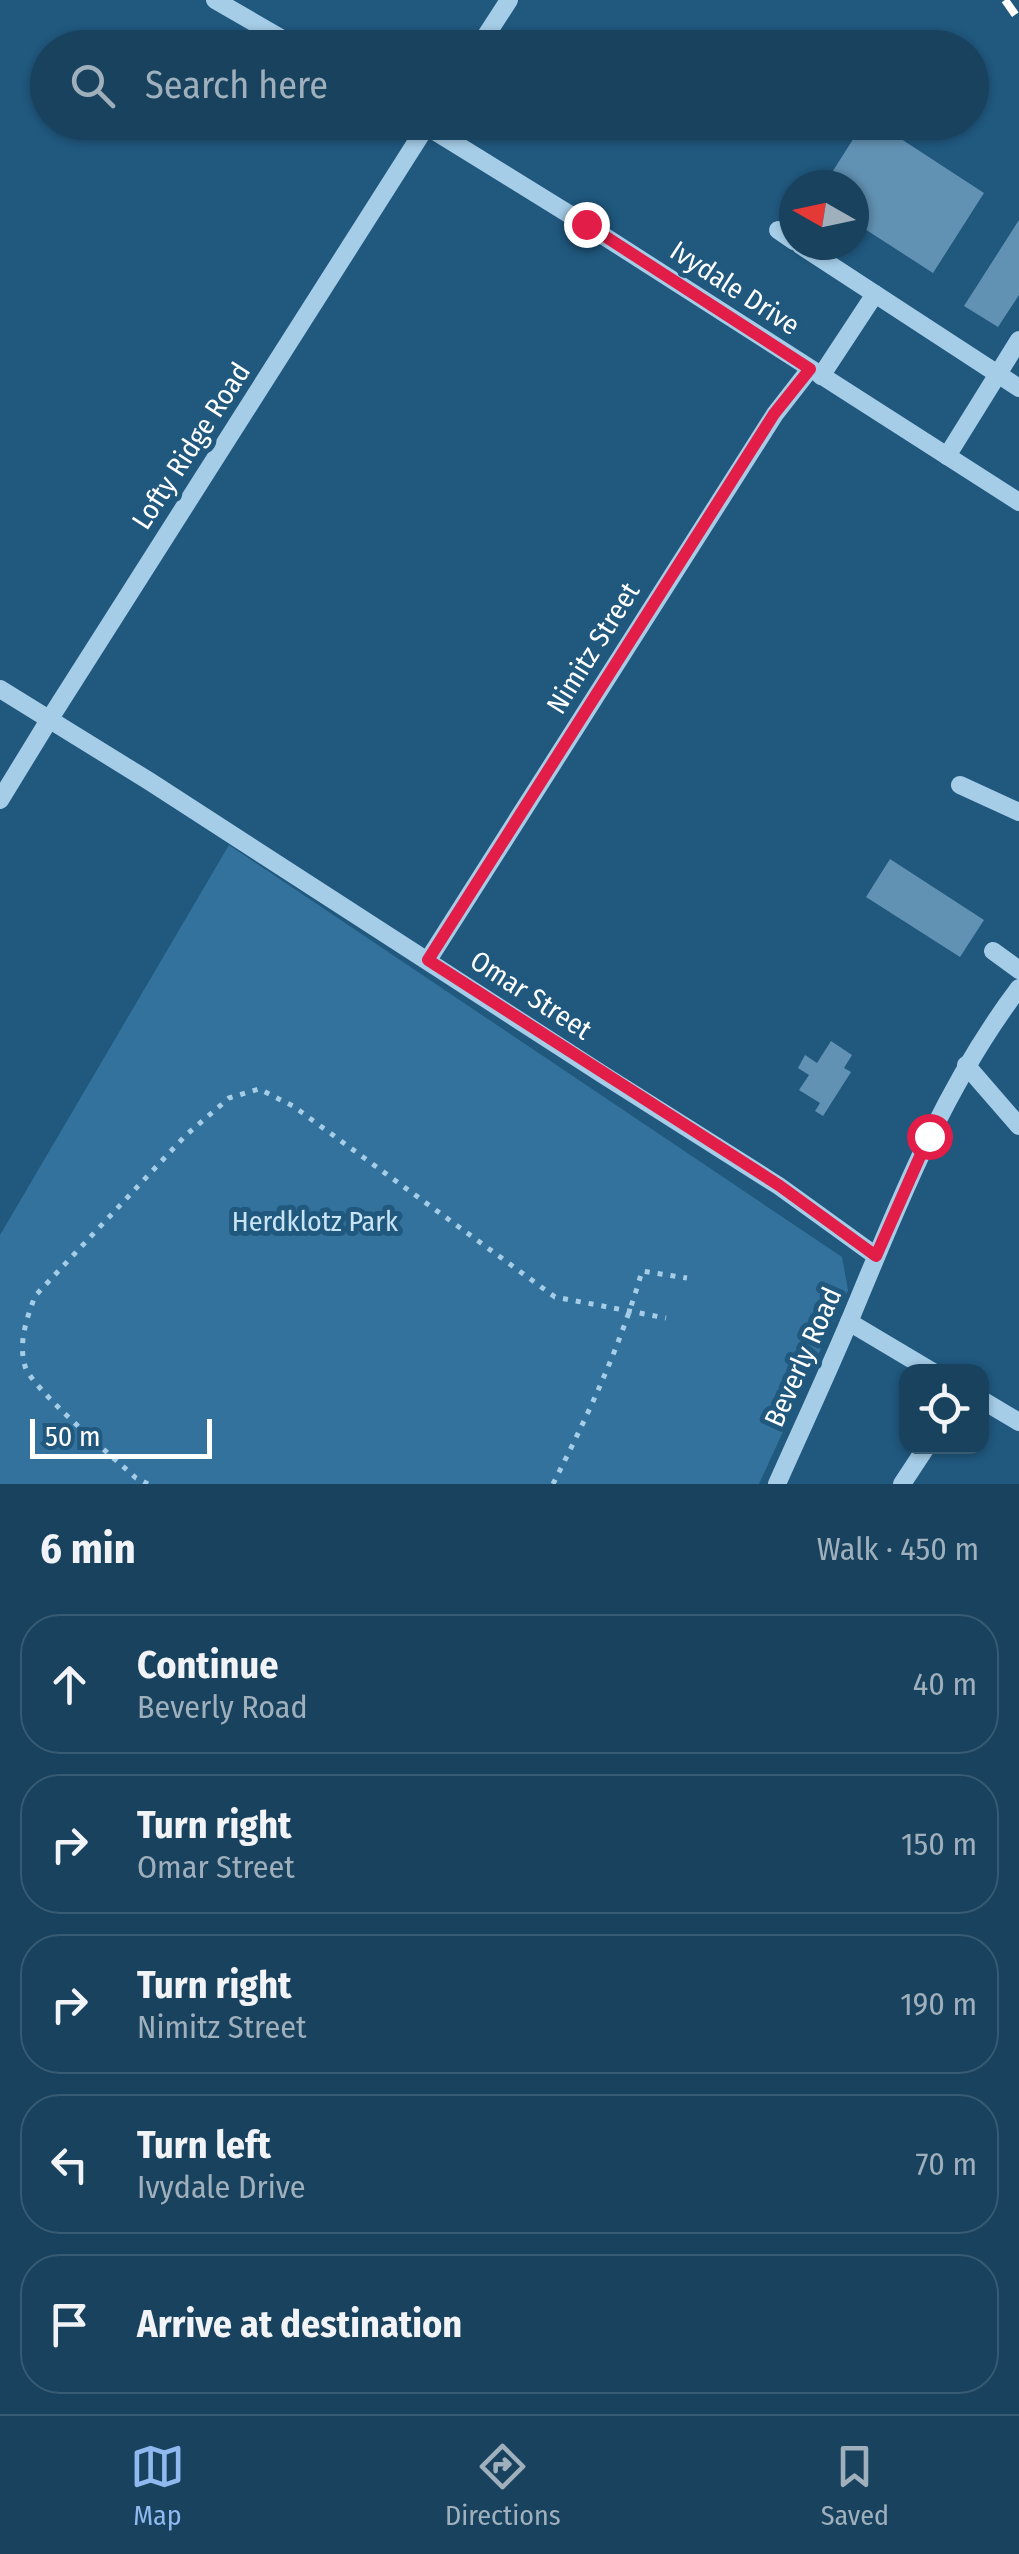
<!DOCTYPE html>
<html lang="en">
<head>
<meta charset="utf-8">
<style>
	:root { --surface:#18425e; --page:#254d67; --text:#f1f3f6; --muted:#9fb0bc; --line:#365b73; --accent:#90b9f0 }
	body { margin:0; font-family:"Fira Sans Condensed",sans-serif; background:var(--page); color:var(--text) }
	.controls { position:absolute; right:30px; bottom:30px; display:grid; overflow:hidden; border-radius:20px; box-shadow:0 2px 8px #0004 }
	.controls button { width:90px; height:90px; display:grid; place-items:center; padding:0; border:0; border-bottom:2px solid var(--line); background:var(--surface); color:var(--text); font:50px sans-serif }
	.compass { position:absolute; left:779px; top:170px; width:90px; height:90px; border-radius:50%; background:var(--surface); box-shadow:0 2px 8px #0004; rotate:279deg }
	.scale { position:absolute; left:30px; bottom:25px; width:182px; box-sizing:border-box; padding-left:10px; border:5px solid #fff; border-top:0; font-size:28px; line-height:35px; white-space:nowrap; color:#fff; -webkit-text-stroke:8px #20587e; paint-order:stroke }
	.stop { position:absolute; width:30px; height:30px; margin:-22px; border:8px solid #e11d48; border-radius:50%; background:#fff }
	.stop.end { background:#e11d48; border-color:#fff; box-shadow:0 2px 10px #0008 }
	.list { margin:0; padding:0; list-style:none }
	h2 { display:flex; justify-content:space-between; align-items:center; height:130px; margin:0; padding:0 40px; font-size:42px }
	h2 small { font-size:32px; font-weight:400; color:var(--muted) }
	.list li { display:grid; grid-template-columns:65px 1fr auto; gap:30px; align-items:center; box-sizing:border-box; height:140px; margin:0 20px 20px; padding:0 20px; border:2px solid var(--line); border-radius:40px }
	.list b { display:block; font-size:38px; white-space:nowrap }
	.list p { margin:0; font-size:32px; white-space:nowrap; color:var(--muted) }
	.list em { font-size:32px; font-style:normal; color:var(--muted) }
	.icon { flex:none; width:55px; height:55px; fill:none; stroke:currentColor; stroke-width:2; stroke-linecap:round; stroke-linejoin:round }
	.map { position:relative; flex:none; width:1019px; height:1484px; overflow:hidden }
	.search { position:absolute; background:var(--surface); box-shadow:0 2px 8px #0004; left:30px; right:30px; top:30px; height:110px; display:flex; align-items:center; gap:25px; box-sizing:border-box; padding:0 35px; border-radius:55px; color:var(--muted); font-size:38px }
	.sheet { height:930px; background:var(--surface) }
	nav { display:flex; justify-content:space-around; align-items:center; box-sizing:border-box; height:140px; border-top:2px solid var(--line); background:var(--surface); font-size:28px; color:var(--muted) }
	nav a { display:grid; justify-items:center; gap:5px }
	nav .on { color:var(--accent) }
	.map>svg:first-child { display:block }
</style>
</head>
<body>
<div class="map">
<svg width="1019" height="1484" viewBox="0 0 1019 1484">
	<rect width="100%" height="100%" fill="#20587e"/>
	<path fill="#33729c" d="M 229,845 L 842,1257 L 848,1290 L 759,1484 L 0,1484 L 0,1235 Z"/>
	<g fill="#6292b3">
		<path d="M 864,122 L 875,122 L 984,193 L 933,273 L 854,222 L 854,185 L 824,185 Z"/>
		<path d="M 1019,220 L 1019,295 L 998,327 L 964,306 Z"/>
		<path d="M 890,859 L 984,920 L 960,957 L 866,897 Z"/>
		<path d="M 831,1041 L 852,1055 L 844,1068 L 851,1072 L 823,1116 L 815,1111 L 820,1103 L 799,1090 L 809,1075 L 798,1068 L 805,1055 L 817,1063 Z"/>
	</g>
	<g fill="none" stroke-linecap="round" stroke-linejoin="round">
		<g stroke="#a5cde7" stroke-width="5" stroke-dasharray="5 8" stroke-linecap="butt">
			<path d="M 148,1484 L 136,1478 C 115,1459 31,1388 25,1366 C 18,1342 27,1318 35,1296 L 186,1135 L 229,1098 L 259,1089 L 293,1106 L 555,1297 L 666,1318"/>
			<path d="M 553,1484 C 588,1415 621,1345 642,1271 L 687,1278"/>
		</g>
		<g stroke="#a5cde7" stroke-width="18">
			<path d="M 215,0 L 298,48"/>
			<path d="M 478,48 L 509,0"/>
			<path d="M 420,122 L 585,224 L 1019,502"/>
			<path d="M 778,230 L 794,241"/>
			<path d="M 800,245 L 875,294 L 821,376"/>
			<path d="M 875,294 L 1019,388"/>
			<path d="M 947,456 L 1019,340"/>
			<path d="M 0,689 L 149,781 L 602,1074 L 779,1186 L 876,1256"/>
			<path d="M 960,785 L 1019,812"/>
			<path d="M 0,800 L 49,720 L 429,122"/>
			<path d="M 993,951 L 1019,970"/>
			<path d="M 428,960 L 775,414 L 810,369"/>
			<path d="M 966,1065 L 1019,1126"/>
			<path d="M 849,1322 L 933,1372"/>
			<path d="M 982,1400 L 1019,1422"/>
			<path d="M 777,1484 C 802,1428 828,1372 852,1315 C 899,1202 944,1087 1019,988"/>
			<path d="M 902,1484 L 927,1446"/>
		</g>
		<path stroke="#fff" stroke-width="8" stroke-dasharray="18 8" stroke-linecap="butt" d="M 1005,0 L 1019,20"/>
	</g>
	<g fill="none" stroke-linecap="round" stroke-linejoin="round">
		<path stroke="#e11d48" stroke-width="12" d="M 586,224 L 810,369 L 774,414 L 428,960 L 780,1186 L 876,1256 L 929,1136"/>
	</g>
	<g text-anchor="middle" dominant-baseline="central" stroke-width="10" stroke-linejoin="round" paint-order="stroke">
		<g font-size="28" fill="#fff" stroke="#20587e">
			<text transform="translate(735 288) rotate(33)">Ivydale Drive</text>
			<text transform="translate(191 446) rotate(-57)">Lofty Ridge Road</text>
			<text transform="translate(593 648) rotate(-58)">Nimitz Street</text>
			<text transform="translate(531 995) rotate(33)">Omar Street</text>
			<text transform="translate(803 1357) rotate(-66)">Beverly Road</text>
		</g>
		<g font-size="28" fill="#c8e4f5" stroke="#20587e">
			<text x="315" y="1221">Herdklotz Park</text>
		</g>
	</g>
</svg>
<div class="controls">
<button><svg class="icon" aria-label="locate" viewBox="0 0 24 24"><circle cx="12" cy="12" r="6"/><path d="M12 2v4M12 18v4M2 12h4M18 12h4"/></svg></button>
</div>
<svg class="compass" viewBox="-18 -18 36 36"><path d="M0-13l5 13h-10z" fill="#e53935"/><path d="M0 13l5-13h-10z" fill="#9fb0bc"/></svg>
<div class="scale">50 m</div>
<div class="stop" style="left:929px;top:1136px"></div>
<div class="stop end" style="left:586px;top:224px"></div>
<div class="search"><svg class="icon" aria-label="search" viewBox="0 0 24 24"><circle cx="10" cy="10" r="6"/><path d="M15 15l6 6"/></svg>Search here</div>
</div>
<section class="sheet">
<h2>6 min<small>Walk · 450 m</small></h2>
<ul class="list">
<li><svg class="icon" aria-label="ahead" viewBox="0 0 24 24"><path d="M12 20V5M6 11l6-6 6 6"/></svg><div><b>Continue</b><p>Beverly Road</p></div><em>40 m</em></li>
<li><svg class="icon" aria-label="right" viewBox="0 0 24 24"><path d="M7 20v-9h11M14 6l5 5-5 5"/></svg><div><b>Turn right</b><p>Omar Street</p></div><em>150 m</em></li>
<li><svg class="icon" aria-label="right" viewBox="0 0 24 24"><path d="M7 20v-9h11M14 6l5 5-5 5"/></svg><div><b>Turn right</b><p>Nimitz Street</p></div><em>190 m</em></li>
<li><svg class="icon" aria-label="left" viewBox="0 0 24 24"><path d="M17 20v-9H6M10 6l-5 5 5 5"/></svg><div><b>Turn left</b><p>Ivydale Drive</p></div><em>70 m</em></li>
<li><svg class="icon" aria-label="arrive" viewBox="0 0 24 24"><path d="M6 21V4h12l-3 4 3 4H6"/></svg><div><b>Arrive at destination</b></div></li>
</ul>
</section>
<nav>
<a class="on"><svg class="icon" aria-label="map" viewBox="0 0 24 24"><path d="M3 6l6-2 6 2 6-2v14l-6 2-6-2-6 2zM9 4v14M15 6v14"/></svg>Map</a>
<a><svg class="icon" aria-label="directions" viewBox="0 0 24 24"><path d="M12 3l9 9-9 9-9-9zM9 14v-3h6M13 9l2 2-2 2"/></svg>Directions</a>
<a><svg class="icon" aria-label="saved" viewBox="0 0 24 24"><path d="M7 4h10v16l-5-4-5 4z"/></svg>Saved</a>
</nav>
</body>
</html>
